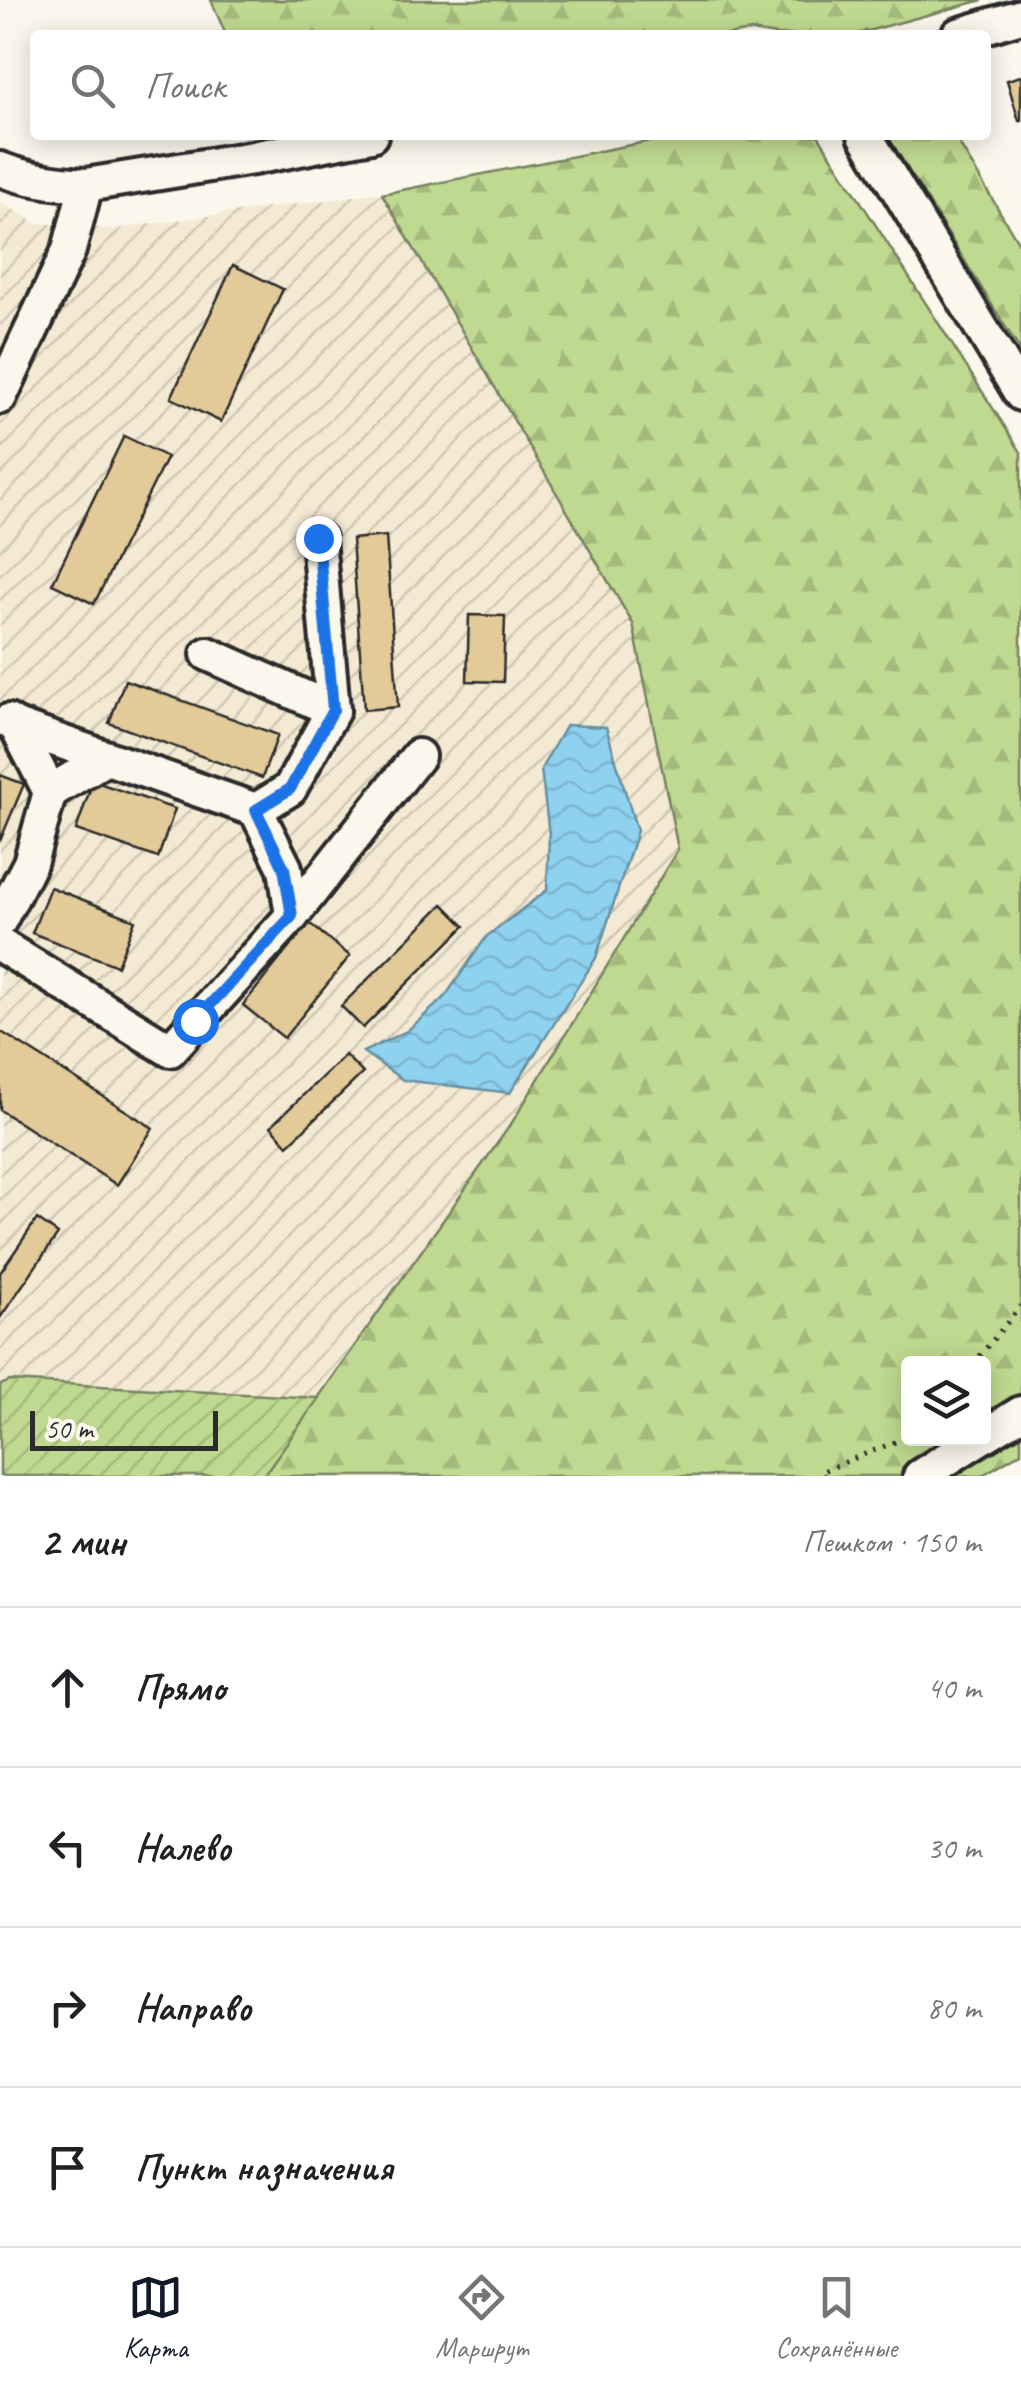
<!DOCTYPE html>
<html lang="ru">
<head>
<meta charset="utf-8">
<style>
	:root { --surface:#fff; --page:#f2f2f2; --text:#202124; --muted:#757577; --line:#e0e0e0; --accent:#111827 }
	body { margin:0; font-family:Caveat,sans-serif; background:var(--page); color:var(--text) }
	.controls { position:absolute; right:30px; bottom:30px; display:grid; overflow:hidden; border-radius:10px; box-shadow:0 5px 25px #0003 }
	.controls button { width:90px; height:90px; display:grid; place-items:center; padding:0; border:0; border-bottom:2px solid var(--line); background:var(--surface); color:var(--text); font:50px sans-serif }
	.scale { position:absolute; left:30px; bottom:25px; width:188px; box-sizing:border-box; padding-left:10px; border:5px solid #2b2b2b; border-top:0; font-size:28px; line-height:35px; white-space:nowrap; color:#2b2b2b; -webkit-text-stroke:8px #fbf7ec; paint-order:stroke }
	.stop { position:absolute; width:30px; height:30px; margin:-22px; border:8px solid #1a73e8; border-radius:50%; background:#fff }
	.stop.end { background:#1a73e8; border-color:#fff; box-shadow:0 2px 10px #0008 }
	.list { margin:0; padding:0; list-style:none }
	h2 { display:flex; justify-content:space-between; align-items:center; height:130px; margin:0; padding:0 40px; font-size:42px }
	h2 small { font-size:32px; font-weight:400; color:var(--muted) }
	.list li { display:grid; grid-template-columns:65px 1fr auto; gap:30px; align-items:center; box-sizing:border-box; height:160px; padding:0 40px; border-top:2px solid var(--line) }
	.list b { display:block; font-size:38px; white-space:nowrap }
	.list em { font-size:32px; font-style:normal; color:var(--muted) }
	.icon { flex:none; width:55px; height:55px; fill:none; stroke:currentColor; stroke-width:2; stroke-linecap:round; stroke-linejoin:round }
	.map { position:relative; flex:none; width:1021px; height:1476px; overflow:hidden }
	.search { position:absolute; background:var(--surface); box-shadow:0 5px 25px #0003; left:30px; right:30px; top:30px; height:110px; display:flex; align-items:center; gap:25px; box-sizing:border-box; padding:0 35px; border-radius:10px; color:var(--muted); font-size:38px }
	.sheet { height:770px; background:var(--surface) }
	nav { display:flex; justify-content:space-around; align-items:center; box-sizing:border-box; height:140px; border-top:2px solid var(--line); background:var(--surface); font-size:28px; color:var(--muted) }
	nav a { display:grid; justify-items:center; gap:5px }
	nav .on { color:var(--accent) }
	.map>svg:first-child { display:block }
</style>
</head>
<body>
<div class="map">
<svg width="1021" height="1476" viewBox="0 0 1021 1476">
	<defs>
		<pattern id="industrial-furrows" width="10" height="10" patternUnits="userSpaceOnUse" patternTransform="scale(2.5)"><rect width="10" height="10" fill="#f4ead3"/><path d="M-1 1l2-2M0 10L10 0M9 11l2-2" fill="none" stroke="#d1c9b5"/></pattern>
		<pattern id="forest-firs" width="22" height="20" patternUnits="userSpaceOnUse" patternTransform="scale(2.5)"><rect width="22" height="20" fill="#bfd990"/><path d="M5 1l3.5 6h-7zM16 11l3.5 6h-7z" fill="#a4ba7c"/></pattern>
		<pattern id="garden-furrows" width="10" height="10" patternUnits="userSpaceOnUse" patternTransform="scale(2.5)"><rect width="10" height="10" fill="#bfd990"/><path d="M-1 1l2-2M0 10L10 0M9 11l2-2" fill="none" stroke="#a4ba7c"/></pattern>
		<pattern id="water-waves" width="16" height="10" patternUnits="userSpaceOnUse" patternTransform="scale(2.5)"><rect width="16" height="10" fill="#8ed2ef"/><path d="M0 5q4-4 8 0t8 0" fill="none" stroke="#7bb4cd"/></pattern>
	</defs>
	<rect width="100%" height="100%" fill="#fbf7ec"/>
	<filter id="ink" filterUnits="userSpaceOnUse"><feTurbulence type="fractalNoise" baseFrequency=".01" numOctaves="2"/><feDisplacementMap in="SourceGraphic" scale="20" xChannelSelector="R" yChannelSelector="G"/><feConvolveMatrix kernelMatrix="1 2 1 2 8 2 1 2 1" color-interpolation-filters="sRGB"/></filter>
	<g filter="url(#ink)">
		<path fill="url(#industrial-furrows)" d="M 377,193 L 382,194 L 633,624 L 678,849 L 513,1121 L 316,1397 L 10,1381 L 0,1385 L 0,202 L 37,223 L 113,229 Z"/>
		<g fill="url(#forest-firs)" stroke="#75825e" stroke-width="2.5" fill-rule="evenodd">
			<path d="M 211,0 L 983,0 L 853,35 L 776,35 L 751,31 L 728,35 L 226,35 Z"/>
			<path d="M 681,135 L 818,135 L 1021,452 L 1021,1452 L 981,1476 L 263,1476 L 513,1121 L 678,849 L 633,624 L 382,194 ZM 908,1364 L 984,1364 L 984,1438 L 908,1438 Z"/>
			<path d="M 887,135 L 954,135 L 1021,247 L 1021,352 Z"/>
		</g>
		<path fill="url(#garden-furrows)" stroke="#75825e" stroke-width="2.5" d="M 10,1381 L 319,1398 L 263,1476 L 0,1476 L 0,1385 Z"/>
		<path fill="url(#water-waves)" stroke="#668fa1" stroke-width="2.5" d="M 566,725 L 606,727 L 637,831 L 596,958 L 510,1093 L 403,1080 L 363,1052 L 407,1031 L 444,998 L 487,936 L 547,890 L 549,834 L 541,769 Z"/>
		<g fill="#e3ca99" stroke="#2b2b2b" stroke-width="2.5">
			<path d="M 1021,76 L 1021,121 L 1019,121 L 1007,80 Z"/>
			<path d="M 233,265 L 283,289 L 221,422 L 171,398 Z"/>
			<path d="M 124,436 L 167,457 L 94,604 L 52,584 Z"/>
			<path d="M 386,536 L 398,707 L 364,710 L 352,539 Z"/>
			<path d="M 469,615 L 505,616 L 503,682 L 467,681 Z"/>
			<path d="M 125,680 L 278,735 L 262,778 L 109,723 Z"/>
			<path d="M 0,775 L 24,784 L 0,841 Z"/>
			<path d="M 93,781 L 175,809 L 158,858 L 76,830 Z"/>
			<path d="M 50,887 L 135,920 L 117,966 L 32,933 Z"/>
			<path d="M 443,904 L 465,926 L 363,1028 L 341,1006 Z"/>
			<path d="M 309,923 L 350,956 L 284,1038 L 243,1005 Z"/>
			<path d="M 0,1031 L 153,1128 L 117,1185 L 0,1110 Z"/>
			<path d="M 345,1055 L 363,1073 L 288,1145 L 271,1126 Z"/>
			<path d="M 37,1219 L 58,1234 L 0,1318 L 0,1273 Z"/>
		</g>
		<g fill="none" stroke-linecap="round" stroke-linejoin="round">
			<g stroke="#2b2b2b" stroke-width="40">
				<g id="minor">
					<path d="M 958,35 L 1021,16"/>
					<path d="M 865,135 L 1021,394"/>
					<path d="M 0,169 C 28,180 56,183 86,185 L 253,158 L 371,135"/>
					<path d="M 0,397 L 69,250 L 86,185"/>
					<path d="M 318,539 L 333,710"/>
					<path d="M 16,726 L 256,810 L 290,789 L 333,710 L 208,654"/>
					<path d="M 50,792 L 106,758"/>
					<path d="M 292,916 L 418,756"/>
					<path d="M 0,920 L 30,863 L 50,792 L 16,726 L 8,721"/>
					<path d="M 0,945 L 170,1050 L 292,916 L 285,868 L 256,810"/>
					<path d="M 984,1436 L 1021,1413"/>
					<path d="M 920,1476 L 980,1438"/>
				</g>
			</g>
			<g stroke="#2b2b2b" stroke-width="5" stroke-dasharray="2.5 8" stroke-linecap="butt">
				<path d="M 973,1364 L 1021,1306"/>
				<path d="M 824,1476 L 820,1472 L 908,1437"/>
			</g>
			<use href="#minor" stroke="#fbf7ec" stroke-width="32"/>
		</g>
	</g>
	<g fill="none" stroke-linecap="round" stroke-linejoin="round" filter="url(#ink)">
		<path stroke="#1a73e8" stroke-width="12" d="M 195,1021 L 292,916 L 284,868 L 256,810 L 290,789 L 333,710 L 318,538"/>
	</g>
</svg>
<div class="controls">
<button><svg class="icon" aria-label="layers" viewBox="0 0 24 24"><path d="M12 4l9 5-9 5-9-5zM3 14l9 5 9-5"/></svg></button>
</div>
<div class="scale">50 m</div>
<div class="stop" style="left:195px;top:1021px"></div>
<div class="stop end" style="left:318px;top:538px"></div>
<div class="search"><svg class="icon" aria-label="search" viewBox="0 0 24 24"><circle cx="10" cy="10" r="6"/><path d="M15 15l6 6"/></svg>Поиск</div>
</div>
<section class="sheet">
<h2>2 мин<small>Пешком · 150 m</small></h2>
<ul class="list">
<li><svg class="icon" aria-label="ahead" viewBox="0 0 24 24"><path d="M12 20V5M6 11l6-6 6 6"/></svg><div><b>Прямо</b></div><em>40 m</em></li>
<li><svg class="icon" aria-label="left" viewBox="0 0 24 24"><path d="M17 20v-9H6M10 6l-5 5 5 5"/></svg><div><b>Налево</b></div><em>30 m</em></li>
<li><svg class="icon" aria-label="right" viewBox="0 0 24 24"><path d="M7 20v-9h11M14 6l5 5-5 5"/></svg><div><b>Направо</b></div><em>80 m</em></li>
<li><svg class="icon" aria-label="arrive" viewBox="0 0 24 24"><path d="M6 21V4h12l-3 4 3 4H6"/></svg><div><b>Пункт назначения</b></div></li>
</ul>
</section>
<nav>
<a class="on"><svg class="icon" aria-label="map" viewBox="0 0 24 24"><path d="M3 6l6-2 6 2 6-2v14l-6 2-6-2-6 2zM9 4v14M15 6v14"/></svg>Карта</a>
<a><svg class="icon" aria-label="directions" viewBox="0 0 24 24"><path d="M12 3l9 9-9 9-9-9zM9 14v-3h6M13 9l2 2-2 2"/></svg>Маршрут</a>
<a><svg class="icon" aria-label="saved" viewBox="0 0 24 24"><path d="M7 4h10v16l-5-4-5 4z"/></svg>Сохранённые</a>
</nav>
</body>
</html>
